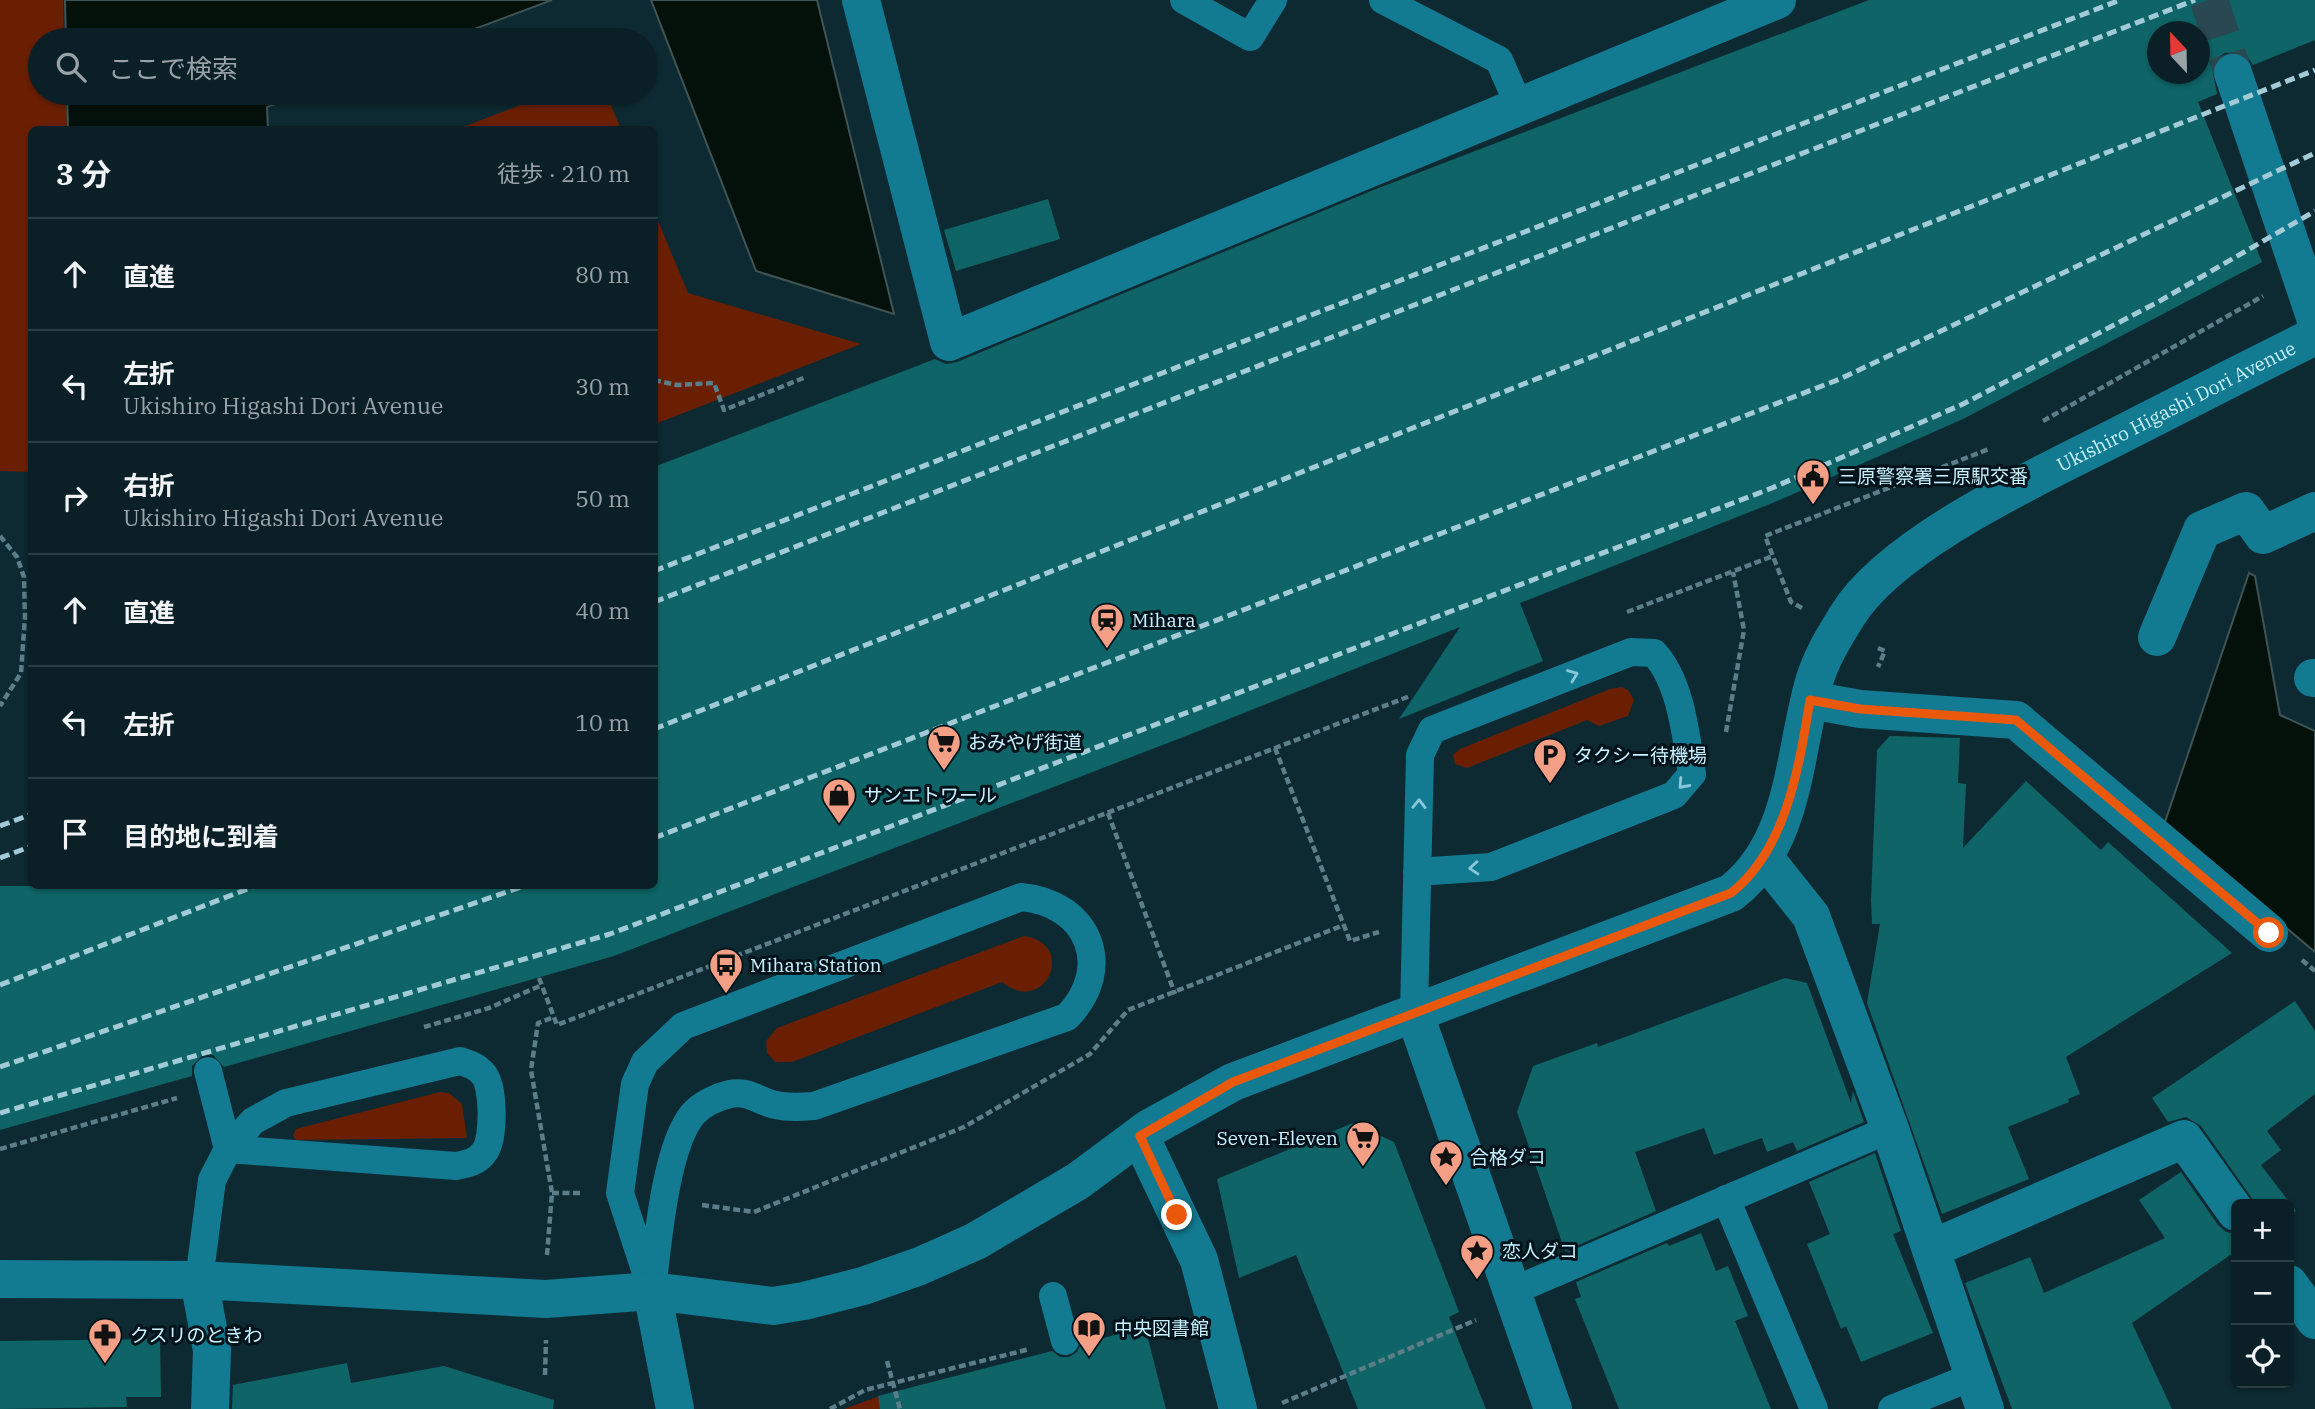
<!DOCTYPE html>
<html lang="ja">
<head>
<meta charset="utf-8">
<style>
	:root { --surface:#0a2026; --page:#13282e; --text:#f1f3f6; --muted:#99a3a7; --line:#2a3e43 }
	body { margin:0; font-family:"IBM Plex Serif","Noto Sans JP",serif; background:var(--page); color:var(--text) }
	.controls { position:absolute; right:21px; bottom:21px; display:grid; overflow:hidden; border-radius:10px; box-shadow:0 2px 5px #0004 }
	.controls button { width:63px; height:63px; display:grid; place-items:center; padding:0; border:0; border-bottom:2px solid var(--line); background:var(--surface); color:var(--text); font:35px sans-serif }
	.compass { position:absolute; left:2147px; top:21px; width:63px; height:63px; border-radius:50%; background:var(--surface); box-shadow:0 2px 5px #0004; rotate:338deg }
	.stop { position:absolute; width:21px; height:21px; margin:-16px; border:5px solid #ea580c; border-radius:50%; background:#fff }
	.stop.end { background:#ea580c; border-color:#fff; box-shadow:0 2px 7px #0008 }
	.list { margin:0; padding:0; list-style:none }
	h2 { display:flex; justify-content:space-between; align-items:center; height:91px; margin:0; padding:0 28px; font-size:30px }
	h2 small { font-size:23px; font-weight:400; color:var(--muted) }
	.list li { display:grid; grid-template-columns:46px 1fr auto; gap:21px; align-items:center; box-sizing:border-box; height:112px; padding:0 28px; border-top:2px solid var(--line) }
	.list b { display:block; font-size:26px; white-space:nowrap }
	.list p { margin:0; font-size:23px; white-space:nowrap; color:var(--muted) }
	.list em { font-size:23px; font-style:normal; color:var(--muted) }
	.icon { flex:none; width:38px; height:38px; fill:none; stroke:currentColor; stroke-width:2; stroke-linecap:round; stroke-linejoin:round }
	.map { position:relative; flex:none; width:2315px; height:1409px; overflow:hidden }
	.search { position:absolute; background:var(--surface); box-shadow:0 2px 5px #0004; left:28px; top:28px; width:630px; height:77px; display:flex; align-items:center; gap:18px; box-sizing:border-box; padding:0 24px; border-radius:38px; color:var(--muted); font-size:26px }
	.panel { position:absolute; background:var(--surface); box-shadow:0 2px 5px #0004; left:28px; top:126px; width:630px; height:763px; border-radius:10px }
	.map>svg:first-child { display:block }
</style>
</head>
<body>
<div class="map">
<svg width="2315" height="1409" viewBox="0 0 2315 1409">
	<rect width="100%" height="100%" fill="#0d2a32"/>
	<g fill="#6a1f03">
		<path d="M 0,0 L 63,0 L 64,40 L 40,40 L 40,93 L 66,93 L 67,129 L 32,130 L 31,472 L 0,471 Z"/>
		<path d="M 552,93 L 606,93 L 621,129 L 458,129 Z"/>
		<path d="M 654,211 L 688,293 L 861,344 L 655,424 Z"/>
		<path d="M 1622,687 L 1628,690 L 1634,700 L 1628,716 L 1599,726 L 1587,720 L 1467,768 L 1455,764 L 1453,755 L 1460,749 L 1610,689 Z"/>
		<path d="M 1024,936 C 1078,944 1045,1017 1002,982 L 792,1062 L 775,1062 L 767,1053 L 766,1041 L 777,1028 Z"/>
		<path d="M 440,1092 L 449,1093 L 462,1104 L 467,1138 L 296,1140 L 293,1136 L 296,1129 Z"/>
		<path d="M 882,1395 L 885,1409 L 844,1409 Z"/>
	</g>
	<g fill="#04110a" stroke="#3f5454" stroke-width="2">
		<path d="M 65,0 L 552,0 L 445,40 L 66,40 Z"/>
		<path d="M 651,0 L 817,0 L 894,314 L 756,271 Z"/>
		<path d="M 67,93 L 306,93 L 267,107 L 268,130 L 68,129 Z"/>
		<path d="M 2249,573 L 2255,576 L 2280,715 L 2315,731 L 2315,952 L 2164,825 Z"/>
	</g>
	<g fill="#0e6466" fill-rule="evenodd">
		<path d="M 1869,0 L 2315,0 L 2315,40 L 2253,65 L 2247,56 L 2238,52 L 2225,53 L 2217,58 L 2212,68 L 2217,94 L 2198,102 L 2262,262 L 1963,419 L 1775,502 L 1520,603 L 1543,661 L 1399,719 L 1460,627 L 1186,736 L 614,956 L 224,1067 L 213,1055 L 203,1055 L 192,1066 L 192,1076 L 0,1130 L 0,886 L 654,886 L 654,467 L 935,359 L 946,364 L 957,362 L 1376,189 ZM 2158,32 L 2200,32 L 2200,74 L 2158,74 Z"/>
		<path d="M 1048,199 L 1060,239 L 956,271 L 944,230 Z"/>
		<path d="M 1890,736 L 1960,738 L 1958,783 L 1966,784 L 1963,848 L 2026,781 L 2101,850 L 2108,842 L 2232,953 L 2066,1057 L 2080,1094 L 2068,1099 L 2069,1102 L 2008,1127 L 2029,1179 L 1942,1214 L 1867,1003 L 1880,924 L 1872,924 L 1871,900 L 1877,750 Z"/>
		<path d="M 1785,978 L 1807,983 L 1851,1103 L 1853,1091 L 1864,1122 L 1797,1151 L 1793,1142 L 1767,1152 L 1762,1138 L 1714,1155 L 1704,1128 L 1635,1152 L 1656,1211 L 1565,1251 L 1517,1112 L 1533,1066 L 1597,1043 L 1598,1047 Z"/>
		<path d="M 2295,1001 L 2315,1031 L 2315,1094 L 2267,1131 L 2281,1150 L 2261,1165 L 2296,1211 L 2289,1216 L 2289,1204 L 2256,1204 L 2201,1126 L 2186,1117 L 2168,1122 L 2152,1098 Z"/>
		<path d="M 1353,1123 L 1394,1142 L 1459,1312 L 1449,1317 L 1486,1409 L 1358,1409 L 1296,1255 L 1239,1278 L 1217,1179 Z"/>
		<path d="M 1875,1153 L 1901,1231 L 1893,1234 L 1933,1333 L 1861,1362 L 1846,1326 L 1841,1329 L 1807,1244 L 1830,1234 L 1809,1182 Z"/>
		<path d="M 2181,1172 L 2218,1225 L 2226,1232 L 2236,1234 L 2236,1251 L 2132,1323 L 2172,1409 L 2012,1409 L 1965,1283 L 2030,1257 L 2044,1293 L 2165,1238 L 2139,1200 Z"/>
		<path d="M 1701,1233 L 1716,1271 L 1728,1266 L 1748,1316 L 1735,1321 L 1771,1409 L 1619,1409 L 1575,1299 L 1581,1297 L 1576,1282 L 1667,1243 L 1669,1246 Z"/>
		<path d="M 1145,1327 L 1166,1409 L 880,1409 L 878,1396 L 1052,1351 L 1060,1357 L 1069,1357 L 1077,1352 L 1081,1344 Z"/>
		<path d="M 160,1339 L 161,1397 L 126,1397 L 127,1407 L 0,1409 L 0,1341 Z"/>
		<path d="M 347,1363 L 351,1383 L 444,1366 L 554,1400 L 553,1409 L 232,1409 L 233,1385 Z"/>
	</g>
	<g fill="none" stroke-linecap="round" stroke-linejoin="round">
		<path stroke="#294851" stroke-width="38" stroke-dasharray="38 19" stroke-linecap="butt" d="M 2209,0 L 2233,73"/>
		<g stroke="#5b7e88" stroke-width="4.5" stroke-dasharray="7 3.5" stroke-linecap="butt">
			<path d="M 654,380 L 677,385 L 714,383 L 724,410 L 806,377"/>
			<path d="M 2043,421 L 2263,296"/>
			<path d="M 0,536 L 17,557 L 24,577 L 25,617 L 21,673 L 0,706"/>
			<path d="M 1802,608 L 1791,602 L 1765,536 L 1989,449"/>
			<path d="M 1627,612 L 1773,556"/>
			<path d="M 1878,648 L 1885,651 L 1878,667"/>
			<path d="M 1726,732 L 1744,630 L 1733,572"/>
			<path d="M 1275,748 L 1350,941 L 1379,932"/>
			<path d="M 1108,813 L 1175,994"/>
			<path d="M 2302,960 L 2315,971"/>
			<path d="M 539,978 L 557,1025 L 1410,696"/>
			<path d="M 424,1027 L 489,1008 L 542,985"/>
			<path d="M 0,1149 L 177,1098"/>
			<path d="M 552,1193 L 582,1193"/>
			<path d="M 702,1205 L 754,1212 L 964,1127 L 1090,1054 L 1128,1010 L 1344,925"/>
			<path d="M 547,1255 L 552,1193 L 531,1070 L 538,1023 L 554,1017"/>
			<path d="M 887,1361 L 900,1409"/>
			<path d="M 545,1375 L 546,1340"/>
			<path d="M 1282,1403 L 1476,1320"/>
			<path d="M 830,1409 L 865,1390 L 1030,1349"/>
		</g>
		<g stroke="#127a91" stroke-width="28">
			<path d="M 1184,0 L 1250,37 L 1273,0"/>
			<path d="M 1383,0 L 1499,60 L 1519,106"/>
			<path d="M 1021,897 C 1089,903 1115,968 1067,1017 L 814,1106 C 801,1107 789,1108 776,1105 C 760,1102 748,1090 730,1094 C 717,1097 702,1104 693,1114 C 665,1147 657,1248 652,1291 L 620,1193 L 635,1084 L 645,1062 L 683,1026 Z"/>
			<path d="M 1414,1012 L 1420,755 L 1432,730 L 1631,652 L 1654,653 C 1681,682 1686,736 1692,774 L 1674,795 L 1491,867 L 1417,872"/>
			<path d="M 460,1061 C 469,1064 477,1066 484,1075 C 494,1088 494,1138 485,1151 C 478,1162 467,1164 456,1166 L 228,1149 L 253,1121 L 286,1103 Z"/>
			<path d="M 1726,1199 L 1814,1409"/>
			<path d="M 199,1280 L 212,1180 L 228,1149 L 208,1071"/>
			<path d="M 1513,1291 L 1890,1129"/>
			<path d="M 1053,1296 L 1065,1341"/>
			<path d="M 1892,1409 L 1974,1376"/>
		</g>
		<g stroke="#127a91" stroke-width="38">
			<path d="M 861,0 L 949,342 L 1777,0"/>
			<path d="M 2233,73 L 2315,317"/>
			<path d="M 2157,637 L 2202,530 L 2246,511 L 2263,535 L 2315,511"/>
			<path d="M 2313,678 L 2315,678"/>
			<path d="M 1810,700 L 1860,709 L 2016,720 L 2269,933"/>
			<path d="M 1764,857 L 1811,916 L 1890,1129 L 1985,1409"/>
			<path d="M 1414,1012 L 1553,1409"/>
			<path d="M 1140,1136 L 1199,1260 L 1238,1409"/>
			<path d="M 1931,1249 L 2184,1139 L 2236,1212"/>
			<path d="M 199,1280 L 212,1350 L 210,1409"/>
			<path d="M 2289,1284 L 2315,1320"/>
		</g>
		<g stroke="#127a91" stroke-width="38">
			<path id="s1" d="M 0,1279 L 199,1280 L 546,1299 L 652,1291 L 773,1306 L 804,1301 L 863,1286 L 920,1266 L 976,1241 L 1078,1181 L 1148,1129 L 1233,1082 L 1731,893 C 1796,843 1793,755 1814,682 C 1821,658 1834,637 1847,616 C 1891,544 2037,477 2112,439 C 2180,404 2247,370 2315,336"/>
			<path d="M 652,1291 L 675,1409"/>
		</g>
		<g stroke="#a3cbd7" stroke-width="5" stroke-dasharray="10 5" stroke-linecap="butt">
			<path d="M 654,571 L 2120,0"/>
			<path d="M 654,602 L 2195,0"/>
			<path d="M 654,729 L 2315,70"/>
			<path d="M 0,826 L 32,814"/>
			<path d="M 654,838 L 1840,379 L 2315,153"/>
			<path d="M 0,858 L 32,846"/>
			<path d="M 0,985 L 255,886"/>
			<path d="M 0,1067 L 524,886"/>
			<path d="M 0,1113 L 610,934 L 1772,488 L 1963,404 L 2158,302 L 2315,211"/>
		</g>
	</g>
	<defs><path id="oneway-chevron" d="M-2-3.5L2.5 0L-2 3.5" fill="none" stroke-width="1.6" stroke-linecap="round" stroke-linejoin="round" transform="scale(1.75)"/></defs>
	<g stroke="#88c8d8">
		<use href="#oneway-chevron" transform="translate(1573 675) rotate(-21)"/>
		<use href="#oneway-chevron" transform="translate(1683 784) rotate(132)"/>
		<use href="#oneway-chevron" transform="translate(1419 804) rotate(-89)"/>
		<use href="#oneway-chevron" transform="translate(1474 868) rotate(176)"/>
	</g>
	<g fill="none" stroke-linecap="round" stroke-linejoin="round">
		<path stroke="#ea580c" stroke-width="9" d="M 1177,1215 L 1140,1136 L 1233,1082 L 1731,893 C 1787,849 1799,766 1810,700 L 1860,709 L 2016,720 L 2269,933"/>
	</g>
	<defs>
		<g id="civic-pin" transform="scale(1.75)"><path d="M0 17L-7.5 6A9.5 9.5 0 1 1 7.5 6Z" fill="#f39f85" stroke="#00121a"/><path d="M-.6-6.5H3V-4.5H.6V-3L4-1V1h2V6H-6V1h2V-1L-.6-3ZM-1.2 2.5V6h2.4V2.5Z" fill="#111"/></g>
		<g id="station-pin" transform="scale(1.75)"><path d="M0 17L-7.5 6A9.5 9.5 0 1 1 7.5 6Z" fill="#f39f85" stroke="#00121a"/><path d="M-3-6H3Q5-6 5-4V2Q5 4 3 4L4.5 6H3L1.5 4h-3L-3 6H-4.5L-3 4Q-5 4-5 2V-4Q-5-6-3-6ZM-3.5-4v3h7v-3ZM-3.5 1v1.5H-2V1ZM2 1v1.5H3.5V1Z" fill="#111"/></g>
		<g id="supermarket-pin" transform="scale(1.75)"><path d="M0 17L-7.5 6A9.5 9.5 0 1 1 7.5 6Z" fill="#f39f85" stroke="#00121a"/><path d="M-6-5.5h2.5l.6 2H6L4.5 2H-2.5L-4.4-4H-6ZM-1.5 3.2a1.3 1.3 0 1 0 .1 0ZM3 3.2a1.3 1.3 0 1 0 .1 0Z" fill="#111"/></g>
		<g id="parking-pin" transform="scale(1.75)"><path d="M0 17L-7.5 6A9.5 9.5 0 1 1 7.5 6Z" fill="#f39f85" stroke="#00121a"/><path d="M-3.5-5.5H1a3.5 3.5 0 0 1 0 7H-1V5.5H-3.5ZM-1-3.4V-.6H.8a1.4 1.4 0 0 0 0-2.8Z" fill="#111"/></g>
		<g id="shop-pin" transform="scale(1.75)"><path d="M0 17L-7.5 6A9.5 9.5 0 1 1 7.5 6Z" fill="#f39f85" stroke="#00121a"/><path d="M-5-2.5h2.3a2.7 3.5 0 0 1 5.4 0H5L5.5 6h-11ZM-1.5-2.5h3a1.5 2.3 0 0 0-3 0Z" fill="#111"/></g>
		<g id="bus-pin" transform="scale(1.75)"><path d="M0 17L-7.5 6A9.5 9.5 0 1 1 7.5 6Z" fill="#f39f85" stroke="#00121a"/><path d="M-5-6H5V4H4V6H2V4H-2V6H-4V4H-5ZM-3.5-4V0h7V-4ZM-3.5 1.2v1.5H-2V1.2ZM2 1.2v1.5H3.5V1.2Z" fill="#111"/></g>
		<g id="sight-pin" transform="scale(1.75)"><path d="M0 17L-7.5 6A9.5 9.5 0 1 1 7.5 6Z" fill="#f39f85" stroke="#00121a"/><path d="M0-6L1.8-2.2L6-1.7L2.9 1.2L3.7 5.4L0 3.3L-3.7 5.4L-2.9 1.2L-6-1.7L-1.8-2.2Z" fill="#111"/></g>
		<g id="library-pin" transform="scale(1.75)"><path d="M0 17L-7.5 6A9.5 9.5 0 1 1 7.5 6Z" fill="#f39f85" stroke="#00121a"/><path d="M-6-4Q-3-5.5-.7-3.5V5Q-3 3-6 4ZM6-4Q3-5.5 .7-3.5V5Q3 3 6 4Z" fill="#111"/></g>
		<g id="pharmacy-pin" transform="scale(1.75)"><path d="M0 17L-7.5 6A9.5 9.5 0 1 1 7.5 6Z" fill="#f39f85" stroke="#00121a"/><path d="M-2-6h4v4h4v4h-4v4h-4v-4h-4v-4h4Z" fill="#111"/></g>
	</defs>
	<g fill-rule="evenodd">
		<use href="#civic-pin" x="1813" y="476"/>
		<use href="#station-pin" x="1107" y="620"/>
		<use href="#supermarket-pin" x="944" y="742"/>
		<use href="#parking-pin" x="1550" y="755"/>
		<use href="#shop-pin" x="839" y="795"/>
		<use href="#bus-pin" x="726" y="965"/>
		<use href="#supermarket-pin" x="1363" y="1138"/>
		<use href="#sight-pin" x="1446" y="1157"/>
		<use href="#sight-pin" x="1477" y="1251"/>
		<use href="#library-pin" x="1089" y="1328"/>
		<use href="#pharmacy-pin" x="105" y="1335"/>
	</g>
	<g text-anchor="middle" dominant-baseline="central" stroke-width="6" stroke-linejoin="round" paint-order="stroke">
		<g font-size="19" fill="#c8f2ff" stroke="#00121a">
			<text stroke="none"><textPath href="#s1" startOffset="2524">Ukishiro Higashi Dori Avenue</textPath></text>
		</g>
		<g font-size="19" fill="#c8f2ff" stroke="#00121a" text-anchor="start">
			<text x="1838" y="476">三原警察署三原駅交番</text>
			<text x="1132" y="620">Mihara</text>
			<text x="968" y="742">おみやげ街道</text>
			<text x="1574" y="755">タクシー待機場</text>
			<text x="864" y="795">サンエトワール</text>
			<text x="750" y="965">Mihara Station</text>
			<text x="1338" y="1138" text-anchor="end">Seven-Eleven</text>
			<text x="1470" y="1157">合格ダコ</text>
			<text x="1502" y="1251">恋人ダコ</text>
			<text x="1114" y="1328">中央図書館</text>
			<text x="130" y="1335">クスリのときわ</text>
		</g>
	</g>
</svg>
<div class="controls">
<button>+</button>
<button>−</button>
<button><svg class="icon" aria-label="locate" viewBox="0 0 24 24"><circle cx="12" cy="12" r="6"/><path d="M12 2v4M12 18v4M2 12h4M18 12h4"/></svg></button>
</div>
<svg class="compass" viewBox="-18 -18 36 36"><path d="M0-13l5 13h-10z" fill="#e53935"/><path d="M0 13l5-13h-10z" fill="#99a3a7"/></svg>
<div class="stop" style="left:2269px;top:933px"></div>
<div class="stop end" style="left:1177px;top:1215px"></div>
<div class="search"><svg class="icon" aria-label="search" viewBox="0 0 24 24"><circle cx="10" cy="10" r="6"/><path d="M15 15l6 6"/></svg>ここで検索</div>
<section class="panel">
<h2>3 分<small>徒歩 · 210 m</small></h2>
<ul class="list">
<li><svg class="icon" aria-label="ahead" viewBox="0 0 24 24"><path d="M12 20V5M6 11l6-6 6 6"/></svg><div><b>直進</b></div><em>80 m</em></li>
<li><svg class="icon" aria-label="left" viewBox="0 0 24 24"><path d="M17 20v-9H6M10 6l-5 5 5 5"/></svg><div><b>左折</b><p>Ukishiro Higashi Dori Avenue</p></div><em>30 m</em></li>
<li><svg class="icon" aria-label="right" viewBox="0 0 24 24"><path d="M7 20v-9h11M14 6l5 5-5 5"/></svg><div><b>右折</b><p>Ukishiro Higashi Dori Avenue</p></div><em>50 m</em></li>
<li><svg class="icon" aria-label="ahead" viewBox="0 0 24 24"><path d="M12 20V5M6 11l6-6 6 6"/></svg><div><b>直進</b></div><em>40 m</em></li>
<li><svg class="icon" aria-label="left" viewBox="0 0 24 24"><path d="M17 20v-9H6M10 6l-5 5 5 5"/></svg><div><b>左折</b></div><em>10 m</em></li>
<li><svg class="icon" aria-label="arrive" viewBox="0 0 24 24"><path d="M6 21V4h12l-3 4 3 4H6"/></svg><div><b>目的地に到着</b></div></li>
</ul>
</section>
</div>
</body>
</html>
